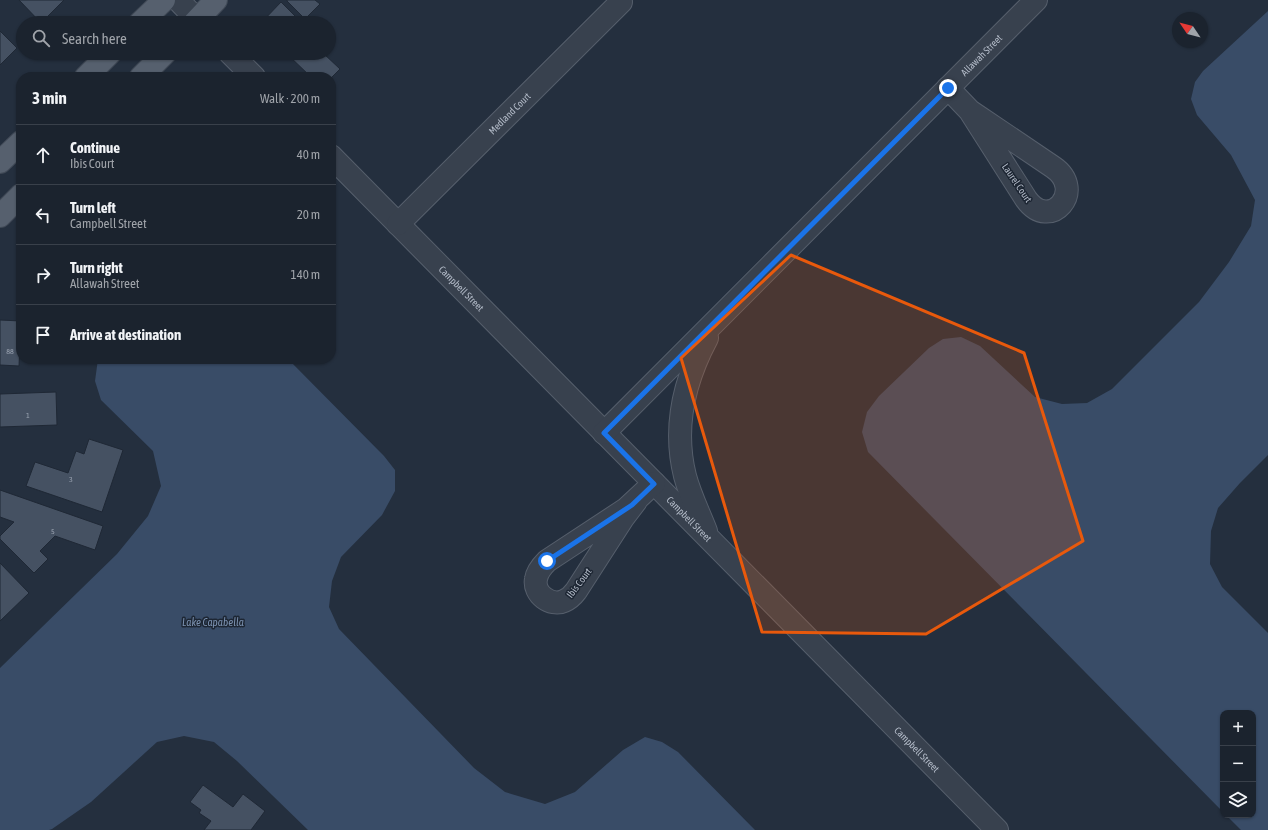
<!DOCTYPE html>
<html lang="en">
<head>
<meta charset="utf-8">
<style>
	:root { --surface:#1b232e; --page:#242b36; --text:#f1f3f6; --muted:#a0a4aa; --line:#39404a }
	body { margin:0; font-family:"Asap Condensed",sans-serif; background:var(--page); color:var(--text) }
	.controls { position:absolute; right:12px; bottom:12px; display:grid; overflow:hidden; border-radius:8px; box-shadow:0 1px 3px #0004 }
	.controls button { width:36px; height:36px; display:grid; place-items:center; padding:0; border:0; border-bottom:1px solid var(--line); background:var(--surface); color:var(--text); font:20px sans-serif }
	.compass { position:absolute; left:1172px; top:12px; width:36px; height:36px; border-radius:50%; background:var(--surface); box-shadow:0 1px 3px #0004; rotate:305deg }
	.stop { position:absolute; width:12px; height:12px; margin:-9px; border:3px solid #1a73e8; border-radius:50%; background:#fff }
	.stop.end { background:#1a73e8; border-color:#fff; box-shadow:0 1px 4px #0008 }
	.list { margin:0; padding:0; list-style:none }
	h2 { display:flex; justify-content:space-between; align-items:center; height:52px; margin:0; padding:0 16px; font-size:17px }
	h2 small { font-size:13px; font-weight:400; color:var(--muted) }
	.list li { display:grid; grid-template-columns:26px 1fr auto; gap:12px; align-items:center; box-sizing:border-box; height:60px; padding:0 16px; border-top:1px solid var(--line) }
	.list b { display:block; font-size:15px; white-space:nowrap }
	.list p { margin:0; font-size:13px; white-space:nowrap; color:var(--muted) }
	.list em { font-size:13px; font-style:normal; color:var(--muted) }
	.icon { flex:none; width:22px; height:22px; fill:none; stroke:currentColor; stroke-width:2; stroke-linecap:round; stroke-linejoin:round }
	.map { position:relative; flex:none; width:1268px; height:830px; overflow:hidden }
	.search { position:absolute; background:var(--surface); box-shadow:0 1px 3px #0004; left:16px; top:16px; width:320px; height:44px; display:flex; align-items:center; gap:10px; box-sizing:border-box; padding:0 14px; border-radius:22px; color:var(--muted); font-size:15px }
	.panel { position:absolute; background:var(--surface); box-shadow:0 1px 3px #0004; left:16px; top:72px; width:320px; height:292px; border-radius:16px }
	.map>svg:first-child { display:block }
</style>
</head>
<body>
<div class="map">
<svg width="1268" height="830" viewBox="0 0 1268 830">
	<rect width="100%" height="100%" fill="#242f3e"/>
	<g fill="#394c67">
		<path d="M 1268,11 L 1268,455 L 1240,483 L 1218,508 L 1211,531 L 1210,564 L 1222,587 L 1268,633 L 1268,830 L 1241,830 L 1226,815 L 1253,815 L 1253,713 L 1223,713 L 1223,812 L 868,452 L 862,432 L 867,412 L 879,396 L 929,348 L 943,339 L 961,337 L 980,346 L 1035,397 L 1062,404 L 1087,403 L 1112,389 L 1199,302 L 1229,262 L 1251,226 L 1255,200 L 1231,155 L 1197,115 L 1191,99 L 1195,82 L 1203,71 Z"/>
		<path d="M 98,359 L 288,359 L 384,456 L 395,470 L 395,491 L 382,515 L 341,557 L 332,581 L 329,607 L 339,629 L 474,768 L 505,792 L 545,804 L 575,792 L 623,750 L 645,737 L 662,742 L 678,752 L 755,830 L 308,830 L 237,761 L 214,742 L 184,736 L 157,742 L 91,802 L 52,829 L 49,830 L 0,830 L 0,668 L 117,554 L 148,516 L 161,486 L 153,451 L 101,400 L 95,381 Z"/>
	</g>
	<g fill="#455162" stroke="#1f2835">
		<path d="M 19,0 L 64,0 L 41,23 Z"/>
		<path d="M 287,0 L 315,0 L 320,4 L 305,19 L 287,1 Z"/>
		<path d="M 281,2 L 302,23 L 261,23 Z"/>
		<path d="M 0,31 L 17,48 L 0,65 Z"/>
		<path d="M 286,53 L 323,53 L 340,69 L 331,78 L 311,77 Z"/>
		<path d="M 0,320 L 21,321 L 19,366 L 0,365 Z"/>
		<path d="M 56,392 L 57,425 L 0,427 L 0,394 Z"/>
		<path d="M 89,439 L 123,450 L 102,512 L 26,486 L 35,462 L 68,473 L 76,451 L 84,454 Z"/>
		<path d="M 0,490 L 103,526 L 95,550 L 55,536 L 40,551 L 48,559 L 34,573 L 0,539 L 0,536 L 14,522 L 0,517 Z"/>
		<path d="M 0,563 L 29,593 L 0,621 Z"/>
		<path d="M 203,785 L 233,807 L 243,794 L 265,811 L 251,830 L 204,830 L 211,821 L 199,813 L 201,810 L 190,802 Z"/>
	</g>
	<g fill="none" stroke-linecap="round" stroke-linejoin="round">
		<g stroke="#565f6c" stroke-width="24">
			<g id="minor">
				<path d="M 178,0 L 200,23"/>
				<path d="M 230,53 L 254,77"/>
				<path d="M 948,88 L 970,111 L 1053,167 C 1087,190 1050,233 1026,199 L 970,111"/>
				<path id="s1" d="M 331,156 L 997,830"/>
				<path id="s2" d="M 398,224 L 621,2"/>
				<path id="s3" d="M 604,433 L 1036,0"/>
				<path d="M 636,501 L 623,518 L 576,591 C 573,595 569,599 564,601 C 551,607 533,594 536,579 C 537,572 542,566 547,561 L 626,509 L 654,483"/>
				<path d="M 706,531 C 699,513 690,495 685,476 C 673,428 684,381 707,338"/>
			</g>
		</g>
		<g stroke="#414a57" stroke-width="24">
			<g id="major">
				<path d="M 140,23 L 164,0"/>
				<path d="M 194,23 L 216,0"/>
				<path d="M 86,77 L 110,53"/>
				<path d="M 141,77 L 165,53"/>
				<path d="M 0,162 L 21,142"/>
				<path d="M 0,216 L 21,195"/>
			</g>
		</g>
		<use href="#minor" stroke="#38414e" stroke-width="22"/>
		<use href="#major" stroke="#56606e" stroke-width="22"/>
	</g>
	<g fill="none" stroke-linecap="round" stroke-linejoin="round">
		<path stroke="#1a73e8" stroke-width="5" d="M 547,561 L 632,505 L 654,484 L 604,433 L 948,88"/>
	</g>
	<path fill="#e8590c" fill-opacity="0.2" stroke="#e8590c" stroke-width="3" stroke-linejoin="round" d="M 791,255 L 1024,353 L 1083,541 L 926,634 L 762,632 L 681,358 Z"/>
	<g text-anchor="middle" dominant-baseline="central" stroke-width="3" stroke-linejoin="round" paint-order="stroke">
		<g font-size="8" fill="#98a1af">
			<text x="10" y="351">88</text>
			<text x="28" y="415">1</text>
			<text x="71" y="479">3</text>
			<text x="53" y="531">5</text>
		</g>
		<g font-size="10" fill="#b4bcc9" stroke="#1d2633">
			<text stroke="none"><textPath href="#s3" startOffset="534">Allawah Street</textPath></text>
			<text stroke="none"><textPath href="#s2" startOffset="157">Medland Court</textPath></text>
			<text transform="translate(1017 183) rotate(56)">Laurel Court</text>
			<text stroke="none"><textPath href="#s1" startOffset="186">Campbell Street</textPath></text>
			<text stroke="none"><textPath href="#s1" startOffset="510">Campbell Street</textPath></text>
			<text transform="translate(579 583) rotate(-53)">Ibis Court</text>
			<text stroke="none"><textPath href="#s1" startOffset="834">Campbell Street</textPath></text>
		</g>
		<g font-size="11" font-style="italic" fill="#7c92b1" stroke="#1d2633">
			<text x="213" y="622">Lake Capabella</text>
		</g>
	</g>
</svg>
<div class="controls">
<button>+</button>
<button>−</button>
<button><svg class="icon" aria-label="layers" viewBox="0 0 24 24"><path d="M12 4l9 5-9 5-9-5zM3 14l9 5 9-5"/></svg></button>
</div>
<svg class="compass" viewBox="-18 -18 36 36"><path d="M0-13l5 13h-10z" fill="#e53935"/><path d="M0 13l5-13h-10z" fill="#a0a4aa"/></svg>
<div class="stop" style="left:547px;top:561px"></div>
<div class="stop end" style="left:948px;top:88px"></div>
<div class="search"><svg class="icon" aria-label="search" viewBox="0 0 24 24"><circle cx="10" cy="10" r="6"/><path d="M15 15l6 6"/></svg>Search here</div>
<section class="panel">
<h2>3 min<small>Walk · 200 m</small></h2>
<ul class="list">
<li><svg class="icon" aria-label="ahead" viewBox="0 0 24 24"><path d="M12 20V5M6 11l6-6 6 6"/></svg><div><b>Continue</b><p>Ibis Court</p></div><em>40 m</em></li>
<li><svg class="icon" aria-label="left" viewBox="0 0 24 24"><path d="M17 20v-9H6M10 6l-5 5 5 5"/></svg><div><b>Turn left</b><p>Campbell Street</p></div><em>20 m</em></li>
<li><svg class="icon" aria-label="right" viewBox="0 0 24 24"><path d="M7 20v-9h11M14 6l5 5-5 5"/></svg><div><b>Turn right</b><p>Allawah Street</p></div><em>140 m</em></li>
<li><svg class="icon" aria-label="arrive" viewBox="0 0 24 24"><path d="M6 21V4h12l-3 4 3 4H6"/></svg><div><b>Arrive at destination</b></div></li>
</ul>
</section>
</div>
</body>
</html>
